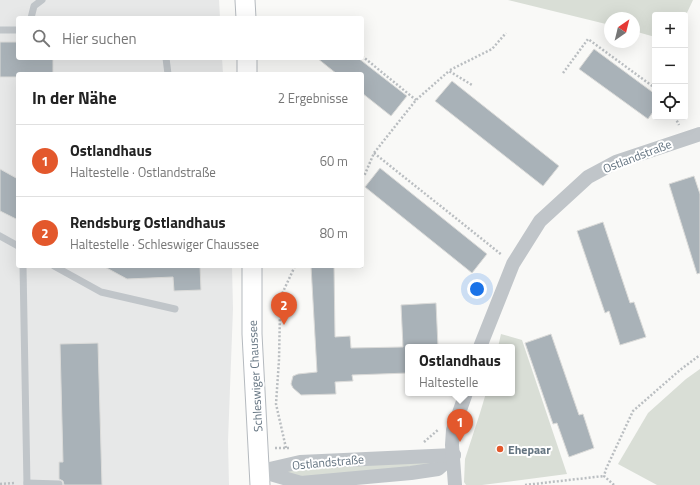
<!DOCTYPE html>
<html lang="de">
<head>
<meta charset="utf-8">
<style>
	:root { --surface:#fff; --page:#f2f2f2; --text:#222; --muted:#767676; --line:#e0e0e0; --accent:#e3582c }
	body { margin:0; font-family:"Titillium Web",sans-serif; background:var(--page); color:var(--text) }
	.controls { position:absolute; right:12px; top:12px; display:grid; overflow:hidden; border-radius:4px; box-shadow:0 4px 16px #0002 }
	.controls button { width:36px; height:36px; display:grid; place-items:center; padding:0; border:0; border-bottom:1px solid var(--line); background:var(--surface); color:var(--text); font:20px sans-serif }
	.compass { position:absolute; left:604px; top:12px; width:36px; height:36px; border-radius:50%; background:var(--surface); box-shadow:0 4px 16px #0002; rotate:35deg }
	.you { position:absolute; left:477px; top:289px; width:14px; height:14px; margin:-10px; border:3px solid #fff; border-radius:50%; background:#1a73e8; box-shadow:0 0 0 6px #1a73e833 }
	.badge { display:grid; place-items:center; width:26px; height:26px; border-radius:50%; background:var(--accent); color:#fff; font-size:13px; font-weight:700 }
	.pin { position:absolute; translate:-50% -33px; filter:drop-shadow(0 1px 2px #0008) }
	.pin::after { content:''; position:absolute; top:21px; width:14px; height:12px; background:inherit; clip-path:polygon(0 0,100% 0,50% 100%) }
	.popup { position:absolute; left:405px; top:344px; width:110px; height:52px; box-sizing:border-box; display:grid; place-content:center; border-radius:4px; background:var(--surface); filter:drop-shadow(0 1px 3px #0005); font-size:13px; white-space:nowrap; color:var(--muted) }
	.popup b { font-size:15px; color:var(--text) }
	.popup::after { content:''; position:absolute; left:50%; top:100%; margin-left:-8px; border:8px solid transparent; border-top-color:var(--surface) }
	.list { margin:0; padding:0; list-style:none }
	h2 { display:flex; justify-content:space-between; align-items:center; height:52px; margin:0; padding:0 16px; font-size:17px }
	h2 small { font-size:13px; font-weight:400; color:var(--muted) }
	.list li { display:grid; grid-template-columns:26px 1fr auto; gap:12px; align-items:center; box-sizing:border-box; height:72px; padding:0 16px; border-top:1px solid var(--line) }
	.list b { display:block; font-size:15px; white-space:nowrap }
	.list p { margin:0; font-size:13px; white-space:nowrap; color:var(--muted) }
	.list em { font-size:13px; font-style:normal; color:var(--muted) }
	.icon { flex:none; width:22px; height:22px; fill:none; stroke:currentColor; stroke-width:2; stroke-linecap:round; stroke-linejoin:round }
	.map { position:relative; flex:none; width:700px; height:485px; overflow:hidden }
	.search { position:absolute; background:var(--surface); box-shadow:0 4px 16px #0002; left:16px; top:16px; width:348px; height:44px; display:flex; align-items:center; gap:10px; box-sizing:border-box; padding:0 14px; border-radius:4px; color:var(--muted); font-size:15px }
	.panel { position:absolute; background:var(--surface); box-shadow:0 4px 16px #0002; left:16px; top:72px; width:348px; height:196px; border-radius:4px }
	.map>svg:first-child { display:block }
</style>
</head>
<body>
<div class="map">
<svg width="700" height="485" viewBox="0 0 700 485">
	<rect width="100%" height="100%" fill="#f9f9f7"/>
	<path fill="#e7e8e8" d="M 0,0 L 219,0 L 220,18 L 18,18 L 18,58 L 222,58 L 223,74 L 18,74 L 18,266 L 232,266 L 233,309 L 228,441 L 229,485 L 0,485 Z"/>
	<g fill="#d9ded6">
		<path d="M 508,0 L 693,0 L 685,17 L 685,15 L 655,15 L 655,37 L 634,31 L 634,18 L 610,18 L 610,25 Z"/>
		<path d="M 501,334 L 522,340 L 567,474 L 482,485 L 466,485 L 464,482 L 465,459 L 480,413 L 486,393 L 512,393 L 512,347 L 498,347 Z"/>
		<path d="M 700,369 L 700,485 L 657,485 L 618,464 L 648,413 L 686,379 Z"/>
		<path d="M 454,455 L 437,469 L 303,483 L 264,472 Z"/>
	</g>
	<g fill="#a9b2b8" stroke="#dbdbd9">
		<path d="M 0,42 L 18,42 L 18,58 L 53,58 L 53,74 L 18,74 L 18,77 L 0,77 Z"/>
		<path d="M 594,49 L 655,94 L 655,109 L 648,119 L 579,69 Z"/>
		<path d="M 317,58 L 358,58 L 407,96 L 391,116 L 362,93 L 362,74 L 337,74 Z"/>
		<path d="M 452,81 L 559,166 L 543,186 L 435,101 Z"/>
		<path d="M 380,168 L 487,254 L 472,273 L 365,187 Z"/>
		<path d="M 0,169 L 18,179 L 18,220 L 0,211 Z"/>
		<path d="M 694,176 L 700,194 L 700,273 L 697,274 L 669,184 Z"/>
		<path d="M 603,222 L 630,303 L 634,302 L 646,337 L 620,345 L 609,311 L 605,313 L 577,231 Z"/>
		<path d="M 103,266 L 200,266 L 201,290 L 174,291 L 173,277 L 127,279 Z"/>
		<path d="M 311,266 L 334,266 L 335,337 L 350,336 L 351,348 L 403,347 L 401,305 L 436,303 L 438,347 L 408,347 L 408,373 L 352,375 L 353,381 L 335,382 L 336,394 L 301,395 L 293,388 L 291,384 L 293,376 L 298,374 L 317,372 Z"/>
		<path d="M 551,334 L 579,415 L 583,414 L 594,448 L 569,457 L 557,423 L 553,424 L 525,343 Z"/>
		<path d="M 98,343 L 102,485 L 64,485 L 63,481 L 59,479 L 59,462 L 63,462 L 60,344 Z"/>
	</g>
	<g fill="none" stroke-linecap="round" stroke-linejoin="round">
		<g stroke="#b5babf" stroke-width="21">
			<g id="secondary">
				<path d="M 245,0 L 246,18"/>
				<path d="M 247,58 L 247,74"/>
				<path d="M 252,266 L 252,334 L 260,485"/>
			</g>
		</g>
		<g stroke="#babec1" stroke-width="2.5" stroke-dasharray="2 2" stroke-linecap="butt">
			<path d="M 362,56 L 416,100"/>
			<path d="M 450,70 L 492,49 L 506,33"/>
			<path d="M 563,73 L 588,39 L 655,88"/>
			<path d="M 675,117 L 679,125"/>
			<path d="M 374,153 L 502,255"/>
			<path d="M 362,178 L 365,174 L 374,153 L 416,100 L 449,71 L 472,85"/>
			<path d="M 361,266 L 362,269"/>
			<path d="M 424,442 L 439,429"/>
			<path d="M 275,448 L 290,448"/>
			<path d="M 286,448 L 276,404 L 279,360 L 280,311 L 282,294 L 295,266"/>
			<path d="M 0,484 L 15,483"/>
			<path d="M 525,485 L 604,476"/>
			<path d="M 614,485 L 604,476 L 606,469 L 633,411 L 680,370 L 700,355"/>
		</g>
		<g stroke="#c0c5c9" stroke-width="7">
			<path d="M 31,18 L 34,6 L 42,0"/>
			<path d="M 0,30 L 18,30"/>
			<path d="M 166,58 L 168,74"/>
			<path d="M 0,236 L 18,246"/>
			<path d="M 23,266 L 27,485"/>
			<path d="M 54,266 L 101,292 L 175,309"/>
			<path d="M 27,483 L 59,484"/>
		</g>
		<g stroke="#c0c5c9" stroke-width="14">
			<path d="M 480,347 L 513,264 L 540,221 L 588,177 L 616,162 L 700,134"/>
			<path d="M 260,471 L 301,483 L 411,473 L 438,469 L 454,455"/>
			<path d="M 261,471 L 300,462 L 454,455"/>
			<path d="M 455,485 L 452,445 L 453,430 L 466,393"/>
		</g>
		<use href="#secondary" stroke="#fff" stroke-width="19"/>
	</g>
	<circle fill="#e3582c" stroke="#fff" stroke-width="1.5" cx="500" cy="449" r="4"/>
	<g text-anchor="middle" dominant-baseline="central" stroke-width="4" stroke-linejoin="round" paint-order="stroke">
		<g font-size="12" fill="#647481" stroke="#fff">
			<text transform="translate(637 156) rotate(-21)">Ostlandstraße</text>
			<text transform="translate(255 376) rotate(-93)">Schleswiger Chaussee</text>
			<text transform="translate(328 462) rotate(-5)">Ostlandstraße</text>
		</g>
		<g font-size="12" font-weight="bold" fill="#647481" stroke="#fff" text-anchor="start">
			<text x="508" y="449">Ehepaar</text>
		</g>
	</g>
</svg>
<div class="controls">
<button>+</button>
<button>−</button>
<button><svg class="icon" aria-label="locate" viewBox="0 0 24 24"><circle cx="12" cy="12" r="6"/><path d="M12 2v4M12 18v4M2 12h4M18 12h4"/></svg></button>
</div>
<svg class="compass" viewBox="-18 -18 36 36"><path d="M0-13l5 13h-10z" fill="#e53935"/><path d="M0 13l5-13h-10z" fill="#767676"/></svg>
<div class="you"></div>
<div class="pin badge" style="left:460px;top:442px">1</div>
<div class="popup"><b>Ostlandhaus</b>Haltestelle</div>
<div class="pin badge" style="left:284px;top:325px">2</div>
<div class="search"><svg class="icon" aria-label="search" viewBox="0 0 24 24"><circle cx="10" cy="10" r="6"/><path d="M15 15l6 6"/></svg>Hier suchen</div>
<section class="panel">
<h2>In der Nähe<small>2 Ergebnisse</small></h2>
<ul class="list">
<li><span class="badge">1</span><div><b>Ostlandhaus</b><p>Haltestelle · Ostlandstraße</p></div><em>60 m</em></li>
<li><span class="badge">2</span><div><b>Rendsburg Ostlandhaus</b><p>Haltestelle · Schleswiger Chaussee</p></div><em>80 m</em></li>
</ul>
</section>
</div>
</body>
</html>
